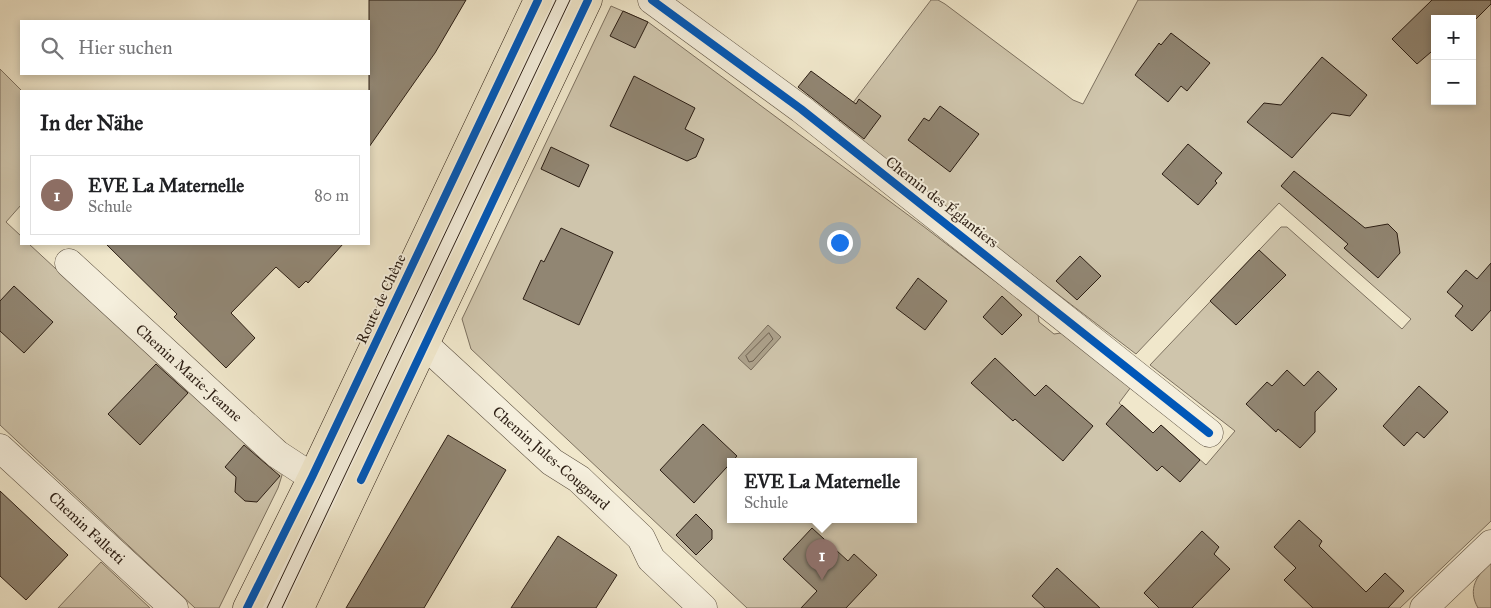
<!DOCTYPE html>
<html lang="de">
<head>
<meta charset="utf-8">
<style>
	:root { --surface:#fff; --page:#f2f2f2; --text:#202124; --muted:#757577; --line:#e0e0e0; --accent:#d93025 }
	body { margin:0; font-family:"IM FELL Great Primer",serif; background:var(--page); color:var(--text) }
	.controls { position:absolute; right:15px; top:15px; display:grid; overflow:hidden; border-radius:0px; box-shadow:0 2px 8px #0003 }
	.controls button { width:45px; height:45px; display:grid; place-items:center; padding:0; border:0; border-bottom:1px solid var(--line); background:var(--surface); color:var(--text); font:25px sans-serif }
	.you { position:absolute; left:839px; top:242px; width:18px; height:18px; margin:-12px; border:4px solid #fff; border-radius:50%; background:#1a73e8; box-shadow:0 0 0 8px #1a73e833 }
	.badge { display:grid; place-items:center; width:32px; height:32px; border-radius:50%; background:var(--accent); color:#fff; font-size:16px; font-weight:700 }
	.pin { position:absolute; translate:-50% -41px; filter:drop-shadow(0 1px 2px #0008) }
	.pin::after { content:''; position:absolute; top:26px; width:18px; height:15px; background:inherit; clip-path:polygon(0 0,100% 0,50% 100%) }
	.popup { position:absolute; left:727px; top:458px; width:190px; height:65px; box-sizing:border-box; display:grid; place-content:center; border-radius:0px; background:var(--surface); filter:drop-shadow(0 1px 4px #0005); font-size:16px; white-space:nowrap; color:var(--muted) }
	.popup b { font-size:19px; color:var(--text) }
	.popup::after { content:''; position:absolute; left:50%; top:100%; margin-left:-10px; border:10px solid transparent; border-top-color:var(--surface) }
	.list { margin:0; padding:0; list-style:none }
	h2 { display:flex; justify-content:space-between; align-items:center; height:65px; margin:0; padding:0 20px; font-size:21px }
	h2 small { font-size:16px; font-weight:400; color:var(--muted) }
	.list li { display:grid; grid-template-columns:32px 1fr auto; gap:15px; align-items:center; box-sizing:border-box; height:80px; margin:0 10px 10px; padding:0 10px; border:1px solid var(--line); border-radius:0px }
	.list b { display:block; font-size:19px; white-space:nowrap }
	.list p { margin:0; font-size:16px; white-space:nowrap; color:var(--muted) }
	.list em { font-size:16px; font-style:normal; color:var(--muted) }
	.icon { flex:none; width:28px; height:28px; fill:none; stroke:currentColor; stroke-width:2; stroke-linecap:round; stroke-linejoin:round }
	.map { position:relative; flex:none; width:1491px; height:608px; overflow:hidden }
	.search { position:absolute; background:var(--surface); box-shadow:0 2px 8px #0003; left:20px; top:20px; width:350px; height:55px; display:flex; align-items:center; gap:12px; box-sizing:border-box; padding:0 18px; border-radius:0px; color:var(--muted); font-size:19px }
	.panel { position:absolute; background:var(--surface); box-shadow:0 2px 8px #0003; left:20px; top:90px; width:350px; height:155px; border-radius:0px }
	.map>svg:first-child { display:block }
</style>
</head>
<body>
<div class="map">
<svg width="1491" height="608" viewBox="0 0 1491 608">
	<rect width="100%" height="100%" fill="#f0e7cb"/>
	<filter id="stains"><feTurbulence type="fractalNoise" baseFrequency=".004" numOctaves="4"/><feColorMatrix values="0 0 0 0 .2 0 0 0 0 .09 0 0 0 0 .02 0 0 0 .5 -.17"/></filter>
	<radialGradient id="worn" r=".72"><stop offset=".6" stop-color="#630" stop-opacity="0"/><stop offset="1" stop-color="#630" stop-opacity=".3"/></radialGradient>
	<g fill="#cfc5ac" stroke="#7d7160" fill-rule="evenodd">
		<path d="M 931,0 L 938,0 L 945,4 L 1073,100 L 1083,104 L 1138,0 L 1491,0 L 1491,521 L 1400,608 L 747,608 L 471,349 L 462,319 L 611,6 L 648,22 L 923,226 L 1038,314 L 1039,322 L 1054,334 L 1061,333 L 1131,387 L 1119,403 L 1153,433 L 1161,425 L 1206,465 L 1235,431 L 1150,365 L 1281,227 L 1287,227 L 1402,329 L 1411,319 L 1279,203 L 1136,354 L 836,125 ZM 1435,19 L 1472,19 L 1472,101 L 1435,101 ZM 731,461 L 913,461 L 913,519 L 731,519 Z"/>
		<path d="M 0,69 L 22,91 L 21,205 L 6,222 L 21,236 L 21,244 L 29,244 L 189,392 L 283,472 L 278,488 L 219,608 L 195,608 L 0,425 Z"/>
		<path d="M 101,562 L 150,608 L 58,608 Z"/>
		<path d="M 1491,562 L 1491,608 L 1478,608 C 1467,589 1477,575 1491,562 Z"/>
	</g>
	<path fill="#ada28c" stroke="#796d5c" d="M 768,325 L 781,337 L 751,370 L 738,358 Z"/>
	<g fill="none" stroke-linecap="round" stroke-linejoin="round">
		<path stroke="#6c6050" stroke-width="1" d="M 769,333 L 773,339 L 753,361 L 749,362 L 746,356 Z"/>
	</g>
	<g fill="#918673" stroke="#2b1d13">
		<path d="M 369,0 L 466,0 L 435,53 L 369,147 Z"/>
		<path d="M 1432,0 L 1491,0 L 1491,4 L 1472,23 L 1472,19 L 1435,19 L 1435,56 L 1431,52 L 1417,64 L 1392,39 Z"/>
		<path d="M 623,11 L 648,22 L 635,48 L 610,36 Z"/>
		<path d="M 1171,33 L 1210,63 L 1187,91 L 1181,86 L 1168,102 L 1135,75 L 1159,43 L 1161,45 Z"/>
		<path d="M 1322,57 L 1367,95 L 1350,116 L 1332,113 L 1292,158 L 1247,122 L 1264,103 L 1281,105 Z"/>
		<path d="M 811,71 L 856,104 L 859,99 L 881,116 L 864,139 L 798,87 Z"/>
		<path d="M 634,76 L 695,108 L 685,129 L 704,139 L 696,157 L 687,161 L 610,126 Z"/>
		<path d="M 940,106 L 979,134 L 950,172 L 908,140 L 924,118 L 929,121 Z"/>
		<path d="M 1188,144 L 1222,173 L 1215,181 L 1217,183 L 1198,205 L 1162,174 Z"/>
		<path d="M 551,147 L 589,165 L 579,187 L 541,169 Z"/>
		<path d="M 1294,171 L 1365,228 L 1388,224 L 1397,233 L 1400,253 L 1378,278 L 1344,248 L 1348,244 L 1281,186 Z"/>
		<path d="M 561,228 L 613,252 L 579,325 L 523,299 L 541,260 L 544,262 Z"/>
		<path d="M 106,244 L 343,244 L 308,283 L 306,281 L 299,288 L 276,267 L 231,313 L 255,338 L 226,368 L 174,317 L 177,314 Z"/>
		<path d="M 1259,250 L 1286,275 L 1236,325 L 1210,301 Z"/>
		<path d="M 1080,256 L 1101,276 L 1077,300 L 1056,281 Z"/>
		<path d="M 1491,263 L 1491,310 L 1472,331 L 1455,316 L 1463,306 L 1447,292 L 1466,270 L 1477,279 Z"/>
		<path d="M 918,278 L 947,301 L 925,330 L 896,308 Z"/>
		<path d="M 14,286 L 53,322 L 24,353 L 0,331 L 0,301 Z"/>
		<path d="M 1002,296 L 1022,315 L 1002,335 L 983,317 Z"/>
		<path d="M 995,358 L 1035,396 L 1046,385 L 1093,426 L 1063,461 L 1015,419 L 1013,421 L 971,383 Z"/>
		<path d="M 156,364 L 188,393 L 140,445 L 108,414 Z"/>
		<path d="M 1287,370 L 1304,386 L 1318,371 L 1337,389 L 1315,412 L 1315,432 L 1300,448 L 1278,429 L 1276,432 L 1246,404 L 1267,382 L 1272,386 Z"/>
		<path d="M 1419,386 L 1448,412 L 1424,438 L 1417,432 L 1404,446 L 1383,426 Z"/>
		<path d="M 1122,405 L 1153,433 L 1161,425 L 1200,460 L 1180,482 L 1162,466 L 1157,471 L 1106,424 Z"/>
		<path d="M 703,424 L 737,456 L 694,503 L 660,470 Z"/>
		<path d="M 448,435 L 506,470 L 456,554 L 424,608 L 346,608 Z"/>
		<path d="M 244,445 L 280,476 L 257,502 L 245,501 L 235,492 L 236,477 L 225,467 Z"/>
		<path d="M 0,491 L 68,555 L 26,600 L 0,576 Z"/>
		<path d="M 696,514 L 712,530 L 712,539 L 696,555 L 676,535 Z"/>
		<path d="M 1299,520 L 1322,541 L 1319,546 L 1366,592 L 1385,573 L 1404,591 L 1388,608 L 1313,608 L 1284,580 L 1296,568 L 1274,547 Z"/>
		<path d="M 812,528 L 848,561 L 854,554 L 877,575 L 846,608 L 801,608 L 817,591 L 783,559 Z"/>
		<path d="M 1202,531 L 1219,547 L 1214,554 L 1230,569 L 1192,608 L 1159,608 L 1144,593 Z"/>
		<path d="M 558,536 L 617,575 L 596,608 L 511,608 Z"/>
		<path d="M 1057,568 L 1100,608 L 1045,608 L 1032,596 Z"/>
	</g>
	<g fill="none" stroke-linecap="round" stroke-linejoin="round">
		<g stroke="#5c5041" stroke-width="29">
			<g id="minor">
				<path d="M 652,0 L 801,109 L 1209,433"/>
				<path d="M 69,263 L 277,454 L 312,477"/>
				<path d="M 406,335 L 425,345 L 552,462 L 579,479 L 641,538 L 651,559 L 703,608"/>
				<path d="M 0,448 L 174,608"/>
				<path d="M 274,608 L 563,0"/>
				<path d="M 1424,608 L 1491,544"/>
			</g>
		</g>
		<g stroke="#2b1d13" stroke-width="29">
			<g id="major">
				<path d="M 247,608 L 312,477 L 538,0"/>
				<path d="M 300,608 L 588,0"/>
			</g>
		</g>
		<use href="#minor" stroke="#f5efdd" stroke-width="28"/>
		<use href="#major" stroke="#f0e7cb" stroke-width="28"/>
		<g stroke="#2b1d13" stroke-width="1">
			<path d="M 267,608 L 556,0"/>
			<path d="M 282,608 L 570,0"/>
		</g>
		<g stroke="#f5efdd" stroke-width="11">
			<g id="cycleway">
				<path d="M 652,0 L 801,109 L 1209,433"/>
				<path d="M 361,480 L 588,0"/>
				<path d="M 247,608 L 312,477 L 538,0"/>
			</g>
		</g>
		<use href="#cycleway" stroke="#0057b8" stroke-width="8"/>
	</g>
	<g text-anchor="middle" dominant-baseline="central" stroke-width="4" stroke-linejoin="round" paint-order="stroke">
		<g font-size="15" fill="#2b1d13" stroke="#f5efdd">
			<text transform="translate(942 202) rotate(38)">Chemin des Églantiers</text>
			<text transform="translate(381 299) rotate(-65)">Route de Chêne</text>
			<text transform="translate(189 373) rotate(42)">Chemin Marie-Jeanne</text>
			<text transform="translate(551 458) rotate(41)">Chemin Jules-Cougnard</text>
			<text transform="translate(87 528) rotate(43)">Chemin Falletti</text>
		</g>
	</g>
	<rect width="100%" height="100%" filter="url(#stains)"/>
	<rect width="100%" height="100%" fill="url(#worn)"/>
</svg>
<div class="controls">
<button>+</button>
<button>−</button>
</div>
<div class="you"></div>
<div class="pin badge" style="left:822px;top:580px;background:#8d6e63">1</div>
<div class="popup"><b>EVE La Maternelle</b>Schule</div>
<div class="search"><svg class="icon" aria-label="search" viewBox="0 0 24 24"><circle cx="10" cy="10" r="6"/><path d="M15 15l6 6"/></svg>Hier suchen</div>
<section class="panel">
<h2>In der Nähe<small></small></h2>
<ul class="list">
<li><span class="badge" style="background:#8d6e63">1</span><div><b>EVE La Maternelle</b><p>Schule</p></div><em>80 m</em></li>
</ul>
</section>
</div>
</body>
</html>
